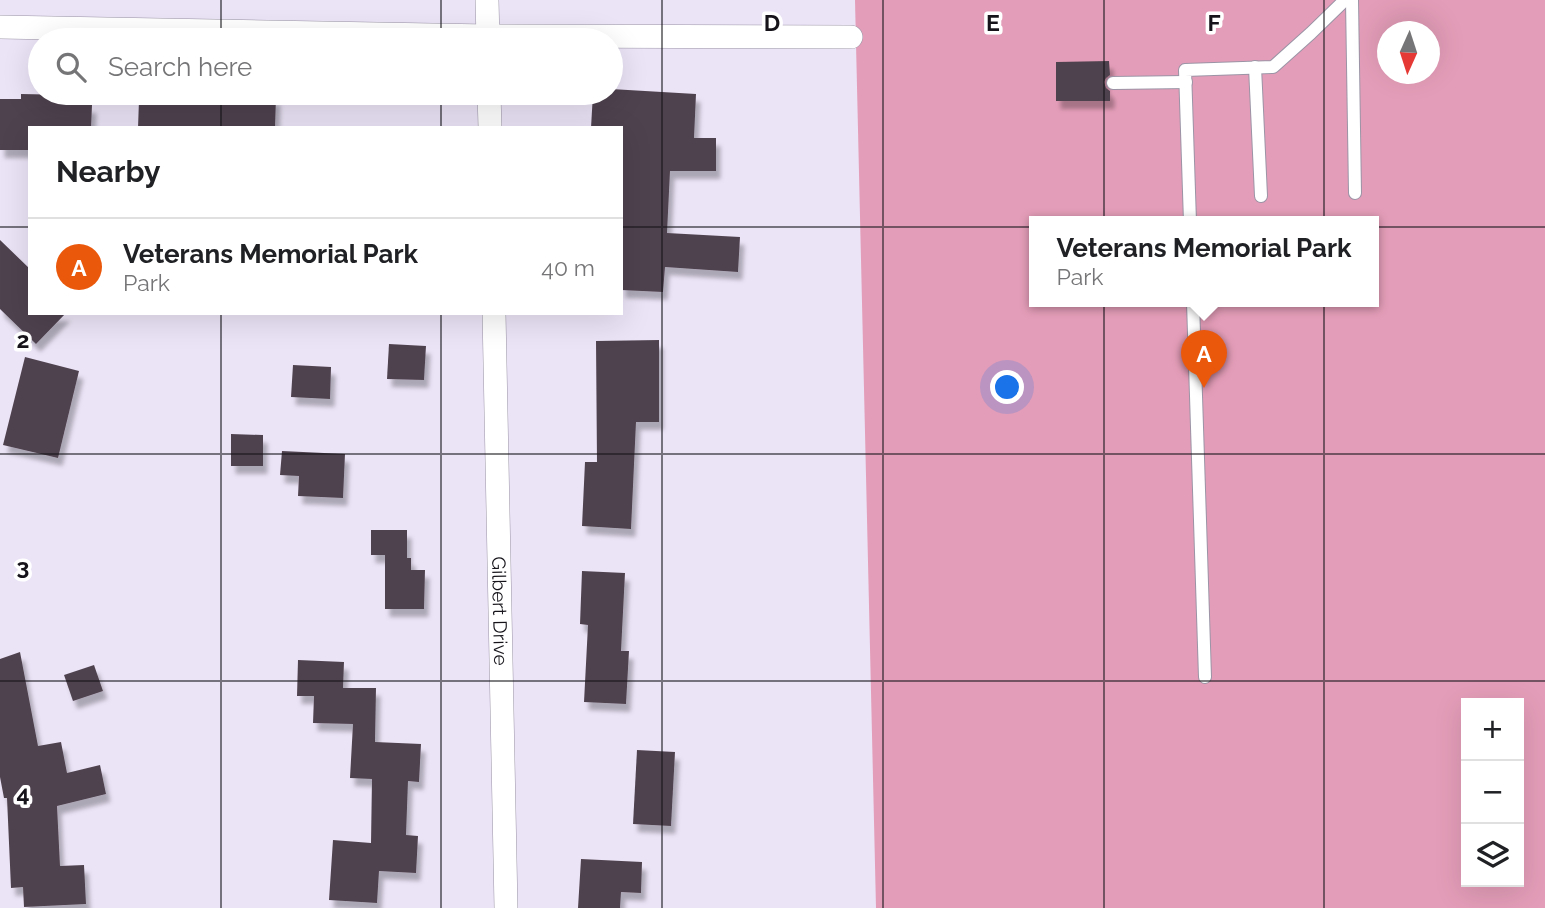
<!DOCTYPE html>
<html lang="en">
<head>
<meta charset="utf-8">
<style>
	:root { --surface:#fff; --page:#f2f2f2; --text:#202124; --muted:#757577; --line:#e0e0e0; --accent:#ea580c }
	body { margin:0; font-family:Raleway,sans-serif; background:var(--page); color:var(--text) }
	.controls { position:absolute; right:21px; bottom:21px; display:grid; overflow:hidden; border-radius:0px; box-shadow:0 7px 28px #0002 }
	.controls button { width:63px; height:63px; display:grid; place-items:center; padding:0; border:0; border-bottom:2px solid var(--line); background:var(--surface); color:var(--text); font:35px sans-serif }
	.compass { position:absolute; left:1377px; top:21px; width:63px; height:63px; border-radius:50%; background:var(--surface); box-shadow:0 7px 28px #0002; rotate:183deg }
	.you { position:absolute; left:1008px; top:388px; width:24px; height:24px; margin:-18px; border:5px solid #fff; border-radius:50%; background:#1a73e8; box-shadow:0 0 0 10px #1a73e833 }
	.badge { display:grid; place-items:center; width:46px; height:46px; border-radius:50%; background:var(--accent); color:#fff; font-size:23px; font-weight:700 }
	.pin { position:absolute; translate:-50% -58px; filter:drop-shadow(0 2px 4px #0008) }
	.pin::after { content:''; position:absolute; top:37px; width:24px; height:21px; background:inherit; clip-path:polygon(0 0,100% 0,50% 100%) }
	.popup { position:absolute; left:1029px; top:216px; width:350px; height:91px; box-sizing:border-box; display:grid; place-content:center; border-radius:0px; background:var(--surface); filter:drop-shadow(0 2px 5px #0005); font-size:23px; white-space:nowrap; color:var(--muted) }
	.popup b { font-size:26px; color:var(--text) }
	.popup::after { content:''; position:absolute; left:50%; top:100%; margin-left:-14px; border:14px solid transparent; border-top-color:var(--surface) }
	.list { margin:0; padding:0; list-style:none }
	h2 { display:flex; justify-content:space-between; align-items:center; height:91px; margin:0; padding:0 28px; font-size:30px }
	h2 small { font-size:23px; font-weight:400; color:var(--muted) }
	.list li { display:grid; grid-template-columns:46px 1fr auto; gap:21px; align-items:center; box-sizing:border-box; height:98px; padding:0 28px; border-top:2px solid var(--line) }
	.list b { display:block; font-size:26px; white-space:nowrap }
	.list p { margin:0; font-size:23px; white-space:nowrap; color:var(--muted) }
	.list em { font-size:23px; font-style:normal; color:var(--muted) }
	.icon { flex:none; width:38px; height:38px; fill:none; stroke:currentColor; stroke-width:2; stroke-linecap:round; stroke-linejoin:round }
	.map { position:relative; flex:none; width:1545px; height:908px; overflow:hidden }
	.search { position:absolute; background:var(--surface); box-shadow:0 7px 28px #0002; left:28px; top:28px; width:595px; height:77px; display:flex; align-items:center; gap:18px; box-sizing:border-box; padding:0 24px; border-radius:38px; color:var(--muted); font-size:26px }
	.panel { position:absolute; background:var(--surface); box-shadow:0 7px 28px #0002; left:28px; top:126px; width:595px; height:189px; border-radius:0px }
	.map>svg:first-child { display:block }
</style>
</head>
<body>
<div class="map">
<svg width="1545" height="908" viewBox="0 0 1545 908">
	<defs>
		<filter id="shadow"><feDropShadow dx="4.5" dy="8" stdDeviation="2" flood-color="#0004"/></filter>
	</defs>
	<rect width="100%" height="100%" fill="#ebe4f7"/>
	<path fill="#e49db8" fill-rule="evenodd" d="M 855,0 L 1545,0 L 1545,908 L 876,908 ZM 1388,32 L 1430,32 L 1430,74 L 1388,74 ZM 1034,222 L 1374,222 L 1374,302 L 1034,302 ZM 1466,703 L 1519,703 L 1519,882 L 1466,882 Z"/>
	<g fill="#50434f" filter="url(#shadow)">
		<path d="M 1109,61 L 1110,75 L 1106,78 L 1104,82 L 1106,88 L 1110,91 L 1110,101 L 1056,101 L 1056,62 Z"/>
		<path d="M 611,89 L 696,94 L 694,138 L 716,138 L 716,171 L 670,171 L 667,233 L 740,237 L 738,272 L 665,267 L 663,292 L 621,290 L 621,128 L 591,128 L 593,93 L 611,93 Z"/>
		<path d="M 21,94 L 71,95 L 70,105 L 92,105 L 91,128 L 30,128 L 30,150 L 0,150 L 0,99 L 21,99 Z"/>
		<path d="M 204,95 L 276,97 L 275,128 L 138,128 L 139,100 L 204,103 Z"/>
		<path d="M 0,240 L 30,269 L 30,313 L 66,313 L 36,344 L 0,309 Z"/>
		<path d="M 659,340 L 659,422 L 636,422 L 631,529 L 582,526 L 585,462 L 597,462 L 596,341 Z"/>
		<path d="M 389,344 L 426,346 L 424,380 L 387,379 Z"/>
		<path d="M 25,357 L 79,371 L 58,458 L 3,445 Z"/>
		<path d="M 293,365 L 331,367 L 330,399 L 291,397 Z"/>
		<path d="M 231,434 L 263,435 L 263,466 L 231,466 Z"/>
		<path d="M 282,451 L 345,454 L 343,498 L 298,496 L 299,476 L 280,475 Z"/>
		<path d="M 371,530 L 407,530 L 407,558 L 411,558 L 411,570 L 425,570 L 424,609 L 385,609 L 385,555 L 371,555 Z"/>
		<path d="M 582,571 L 625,573 L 621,651 L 629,651 L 626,704 L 584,702 L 588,625 L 580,624 Z"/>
		<path d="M 20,652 L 38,746 L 61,742 L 67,773 L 100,765 L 106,794 L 57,806 L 60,866 L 84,865 L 86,904 L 24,907 L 23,887 L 11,888 L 7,798 L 4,798 L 0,777 L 0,659 Z"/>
		<path d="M 298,660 L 344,662 L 343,688 L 376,688 L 375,742 L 421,744 L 419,782 L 408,781 L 406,835 L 418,836 L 416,873 L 379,871 L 377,903 L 329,900 L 333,840 L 371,843 L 372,779 L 350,778 L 353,724 L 313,723 L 314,696 L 297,696 Z"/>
		<path d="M 94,665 L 103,691 L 73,701 L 64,675 Z"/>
		<path d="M 637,750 L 675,752 L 671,826 L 633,824 Z"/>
		<path d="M 581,859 L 642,862 L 641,893 L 621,892 L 620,908 L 578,908 Z"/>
	</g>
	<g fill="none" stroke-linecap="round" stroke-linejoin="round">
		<g stroke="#9b94a6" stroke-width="14">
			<g id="service">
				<path d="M 1352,0 L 1355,193"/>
				<path d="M 1255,67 L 1261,196"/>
				<path d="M 1113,83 L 1186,82"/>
				<path d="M 1190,222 L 1185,70 L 1273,67 L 1311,33 L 1345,0"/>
				<path d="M 1193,302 L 1205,677"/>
			</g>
		</g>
		<g stroke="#9b94a6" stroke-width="24">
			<g id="minor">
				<path d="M 487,0 L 488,40"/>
				<path d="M 0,27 L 488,36 L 851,37"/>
				<path d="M 489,93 L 490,128"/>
				<path id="s1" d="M 494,313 L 506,908"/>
			</g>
		</g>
		<use href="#service" stroke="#fff" stroke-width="12"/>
		<use href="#minor" stroke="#fff" stroke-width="23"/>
	</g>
	<path fill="none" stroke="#16141a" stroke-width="2" stroke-opacity="0.55" d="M 221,0 L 221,40M 441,0 L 441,40M 662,0 L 662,908M 883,0 L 883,908M 1104,0 L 1104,908M 1324,0 L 1324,908M 221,93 L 221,128M 441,93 L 441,128M 0,227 L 30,227M 621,227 L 1545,227M 221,313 L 221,908M 441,313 L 441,908M 0,454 L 1545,454M 0,681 L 1545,681"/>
	<g text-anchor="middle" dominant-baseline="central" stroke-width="7" stroke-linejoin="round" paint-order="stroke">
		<g font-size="19" fill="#16141a" stroke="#fff">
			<text stroke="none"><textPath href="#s1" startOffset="298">Gilbert Drive</textPath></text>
		</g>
	</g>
	<g font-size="23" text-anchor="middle" font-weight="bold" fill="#16141a" stroke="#fff" stroke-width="7" stroke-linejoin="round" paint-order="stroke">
		<text x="772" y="31">D</text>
		<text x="993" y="31">E</text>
		<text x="1214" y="31">F</text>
		<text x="23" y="348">2</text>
		<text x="23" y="575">3</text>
		<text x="23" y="802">4</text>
	</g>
</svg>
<div class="controls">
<button>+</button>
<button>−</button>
<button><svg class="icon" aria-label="layers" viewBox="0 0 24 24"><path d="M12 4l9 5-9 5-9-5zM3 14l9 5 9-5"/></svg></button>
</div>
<svg class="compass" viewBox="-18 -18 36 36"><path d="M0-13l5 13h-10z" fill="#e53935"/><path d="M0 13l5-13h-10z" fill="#757577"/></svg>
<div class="you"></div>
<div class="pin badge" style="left:1204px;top:388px">A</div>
<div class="popup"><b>Veterans Memorial Park</b>Park</div>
<div class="search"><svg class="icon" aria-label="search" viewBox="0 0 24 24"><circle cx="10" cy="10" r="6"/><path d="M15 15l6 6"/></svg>Search here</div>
<section class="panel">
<h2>Nearby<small></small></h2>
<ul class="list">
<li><span class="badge">A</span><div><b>Veterans Memorial Park</b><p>Park</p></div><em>40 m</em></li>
</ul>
</section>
</div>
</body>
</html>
